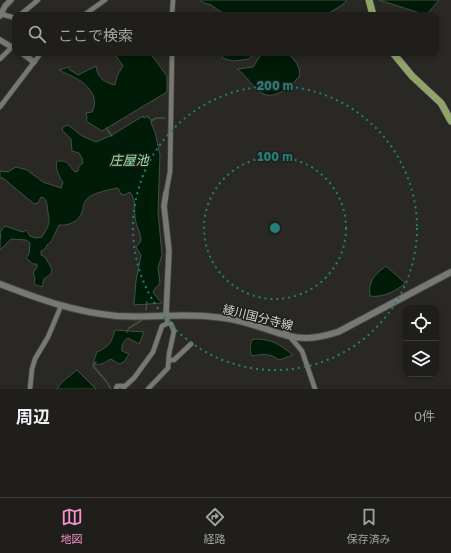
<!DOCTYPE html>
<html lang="ja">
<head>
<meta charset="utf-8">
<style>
	:root { --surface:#1f1e1b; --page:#272724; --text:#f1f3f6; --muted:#a1a2a3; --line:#3c3c3a; --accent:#f690cf }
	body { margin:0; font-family:"Golos Text","Noto Sans JP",sans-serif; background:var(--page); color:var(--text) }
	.controls { position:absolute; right:12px; bottom:12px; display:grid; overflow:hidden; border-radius:8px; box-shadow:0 2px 6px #0003 }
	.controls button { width:36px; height:36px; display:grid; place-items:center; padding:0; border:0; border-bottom:1px solid var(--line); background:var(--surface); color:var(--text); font:20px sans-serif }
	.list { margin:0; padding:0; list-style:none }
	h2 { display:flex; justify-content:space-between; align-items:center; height:52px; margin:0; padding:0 16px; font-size:17px }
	h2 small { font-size:13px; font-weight:400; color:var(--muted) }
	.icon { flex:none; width:22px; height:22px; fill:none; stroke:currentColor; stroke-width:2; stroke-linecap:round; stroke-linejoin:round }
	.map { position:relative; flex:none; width:451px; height:389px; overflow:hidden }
	.search { position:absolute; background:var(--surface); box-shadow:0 2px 6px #0003; left:12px; right:12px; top:12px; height:44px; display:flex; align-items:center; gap:10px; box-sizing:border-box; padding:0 14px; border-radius:8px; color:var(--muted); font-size:15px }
	.sheet { height:108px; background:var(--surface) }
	nav { display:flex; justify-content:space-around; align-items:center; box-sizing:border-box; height:56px; border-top:1px solid var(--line); background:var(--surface); font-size:11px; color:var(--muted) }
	nav a { display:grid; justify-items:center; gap:2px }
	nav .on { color:var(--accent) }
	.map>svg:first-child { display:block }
</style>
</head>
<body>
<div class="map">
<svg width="451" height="389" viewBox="0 0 451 389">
	<rect width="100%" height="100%" fill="#292824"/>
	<g fill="#001b07" stroke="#405244">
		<path d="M 200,0 L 347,0 L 342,5 L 326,15 L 228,15 L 218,10 L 211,5 L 204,3 Z"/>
		<path d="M 379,0 L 439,0 L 429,12 L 423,14 Z"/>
		<path d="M 114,53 L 150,53 L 167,76 L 167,92 L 102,131 L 86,121 L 87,118 L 86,113 L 92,112 C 99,99 90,87 79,80 C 73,76 66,74 59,70 L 69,67 L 70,70 L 78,75 L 96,66 C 97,77 104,83 115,85 L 117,76 L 123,66 Z"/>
		<path d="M 224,53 L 254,53 L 249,59 L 233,61 L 222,58 Z"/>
		<path d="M 262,53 L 288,53 C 294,60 302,67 299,77 C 289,87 273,103 259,91 C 251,85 247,76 237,69 L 253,67 Z"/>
		<path d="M 143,116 L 144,118 L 148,116 L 149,119 L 151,119 L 152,122 L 151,123 L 155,132 L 160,155 L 158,212 L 162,255 L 158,268 L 160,283 L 154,290 L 153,293 L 162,303 L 134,305 L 136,281 L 141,255 L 136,247 C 139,244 141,242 141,238 C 140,231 135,224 135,216 C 134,207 136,200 130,192 L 124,195 L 121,194 L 118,188 C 111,189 93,193 88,198 C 83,202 84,207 82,212 C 79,222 68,226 59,225 L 51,242 L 47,245 L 45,249 L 41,251 L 41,255 L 45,257 L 52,269 L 51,274 L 44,279 L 42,287 L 36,285 L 34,283 L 35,278 L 33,273 L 37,267 L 37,264 L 33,264 L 26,258 L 29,254 L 30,243 L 26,240 L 11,239 L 0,250 L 0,239 L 1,238 L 0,232 L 5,226 L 23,232 L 26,230 L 30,236 L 36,238 L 42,237 C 47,228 51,224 48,213 C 47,207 48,203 44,198 L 41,197 L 38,203 L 34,204 L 3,178 L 0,178 L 0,171 L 8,172 L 16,167 L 27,170 L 43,182 L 61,188 L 63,182 C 59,177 55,168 57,161 C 70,160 67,165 75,172 L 78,171 L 79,166 L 83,163 L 82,158 L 79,153 L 72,151 L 71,139 L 62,130 L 63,127 L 68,125 L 82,136 L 96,142 L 112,135 Z"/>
		<path d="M 386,266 L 405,283 C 397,291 382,298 370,296 C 368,281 374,275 386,266 Z"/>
		<path d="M 115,330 L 144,332 L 139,344 L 128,338 C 124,340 121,346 122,351 L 129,354 L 124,362 L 119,364 L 111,359 C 105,362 99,367 93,363 L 97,352 C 110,346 111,343 115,330 Z"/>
		<path d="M 255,339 C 273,339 280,345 293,355 L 279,360 C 270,353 263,354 252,356 C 249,350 250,346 252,340 Z"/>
		<path d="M 77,370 L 96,389 L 57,389 L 62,382 Z"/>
	</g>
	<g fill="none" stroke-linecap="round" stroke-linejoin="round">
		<g stroke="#405244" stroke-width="1.5">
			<path d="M 151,121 L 156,118 L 165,118"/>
			<path d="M 106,128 L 112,136"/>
			<path d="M 146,310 L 147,302"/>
			<path d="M 127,332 L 129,328 L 142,320"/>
			<path d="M 96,362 L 93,366 L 107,382 L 111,389"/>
		</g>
		<g stroke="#444440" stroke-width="6">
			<g id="minor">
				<path d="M 1,14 L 15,18"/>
				<path d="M 20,15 L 38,0"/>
				<path d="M 84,15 L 105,0"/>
				<path d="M 172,15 L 173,0"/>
				<path d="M 0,59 L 12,47"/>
				<path d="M 0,107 L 41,53"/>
				<path d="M 166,193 L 170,172 L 172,53"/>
				<path d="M 285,331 L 302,351 L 315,389"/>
				<path d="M 170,360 L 174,360 L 191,344"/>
				<path d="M 124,387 L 134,378 L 153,352 L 162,326 L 168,323"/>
				<path d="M 30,389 L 32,369 L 35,359 L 48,337 L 61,306"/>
				<path d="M 116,389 L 117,386 L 123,386 L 124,389"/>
				<path d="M 148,389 L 168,368 L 169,354 L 174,331 L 171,324 L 168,323 L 166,315"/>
			</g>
		</g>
		<g stroke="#444440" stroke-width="7">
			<g id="tertiary">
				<path d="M 0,16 L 5,6 L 11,0"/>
				<path d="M 0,40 L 15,49"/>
				<path d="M 22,53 L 34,62"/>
				<path d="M 166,193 L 164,206 L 169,251 L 166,315"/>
			</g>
		</g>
		<g stroke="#444440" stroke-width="8">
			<path id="secondary" d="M 0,284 C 39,299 74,312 117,316 C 149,318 181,313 214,317 C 226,318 238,320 250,324 C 269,329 288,339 308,338 C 319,338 328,335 338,332 L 451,272"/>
		</g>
		<g stroke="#444440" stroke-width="8">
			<g id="primary">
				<path d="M 369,0 L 373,15"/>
				<path d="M 393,53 L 412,76 L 441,103 L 451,121"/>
			</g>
		</g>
		<use href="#minor" stroke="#787872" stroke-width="4.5"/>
		<use href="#tertiary" stroke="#787872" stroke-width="5.5"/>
		<use href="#secondary" stroke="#787872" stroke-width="6"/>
		<use href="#primary" stroke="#8fa46b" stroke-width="7"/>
	</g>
	<g fill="none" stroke="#237f78" stroke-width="2" stroke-dasharray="2 4">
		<circle cx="275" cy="228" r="71"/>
		<circle cx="275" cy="228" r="142"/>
	</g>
	<g text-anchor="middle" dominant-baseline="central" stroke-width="3" stroke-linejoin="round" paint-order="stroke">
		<g font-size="12" fill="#d4d4d1" stroke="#1f1f1b">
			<text transform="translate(258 317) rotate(14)">綾川国分寺線</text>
		</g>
		<g font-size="13" font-style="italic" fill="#91e4a3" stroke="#1f1f1b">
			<text x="129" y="160">庄屋池</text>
		</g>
	</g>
	<circle cx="275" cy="228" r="6" fill="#237f78" stroke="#1f1f1b" stroke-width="2"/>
	<g font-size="12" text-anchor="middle" font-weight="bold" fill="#237f78" stroke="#1f1f1b" stroke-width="3" stroke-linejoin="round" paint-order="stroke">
		<text x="275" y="90">200 m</text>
		<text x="275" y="161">100 m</text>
	</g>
</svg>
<div class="controls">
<button><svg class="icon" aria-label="locate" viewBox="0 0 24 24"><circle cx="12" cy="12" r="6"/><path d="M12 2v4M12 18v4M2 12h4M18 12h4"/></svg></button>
<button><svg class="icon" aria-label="layers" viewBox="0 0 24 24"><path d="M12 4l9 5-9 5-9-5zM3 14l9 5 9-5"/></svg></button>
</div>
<div class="search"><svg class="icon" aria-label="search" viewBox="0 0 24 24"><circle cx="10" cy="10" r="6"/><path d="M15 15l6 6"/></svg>ここで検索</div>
</div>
<section class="sheet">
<h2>周辺<small>0件</small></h2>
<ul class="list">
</ul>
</section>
<nav>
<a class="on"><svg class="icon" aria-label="map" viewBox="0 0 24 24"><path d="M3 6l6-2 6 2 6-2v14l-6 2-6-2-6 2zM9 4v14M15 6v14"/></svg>地図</a>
<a><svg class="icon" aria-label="directions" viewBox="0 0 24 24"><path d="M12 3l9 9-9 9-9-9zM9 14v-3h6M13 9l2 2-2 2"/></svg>経路</a>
<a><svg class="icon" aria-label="saved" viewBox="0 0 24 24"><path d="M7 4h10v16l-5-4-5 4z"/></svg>保存済み</a>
</nav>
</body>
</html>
